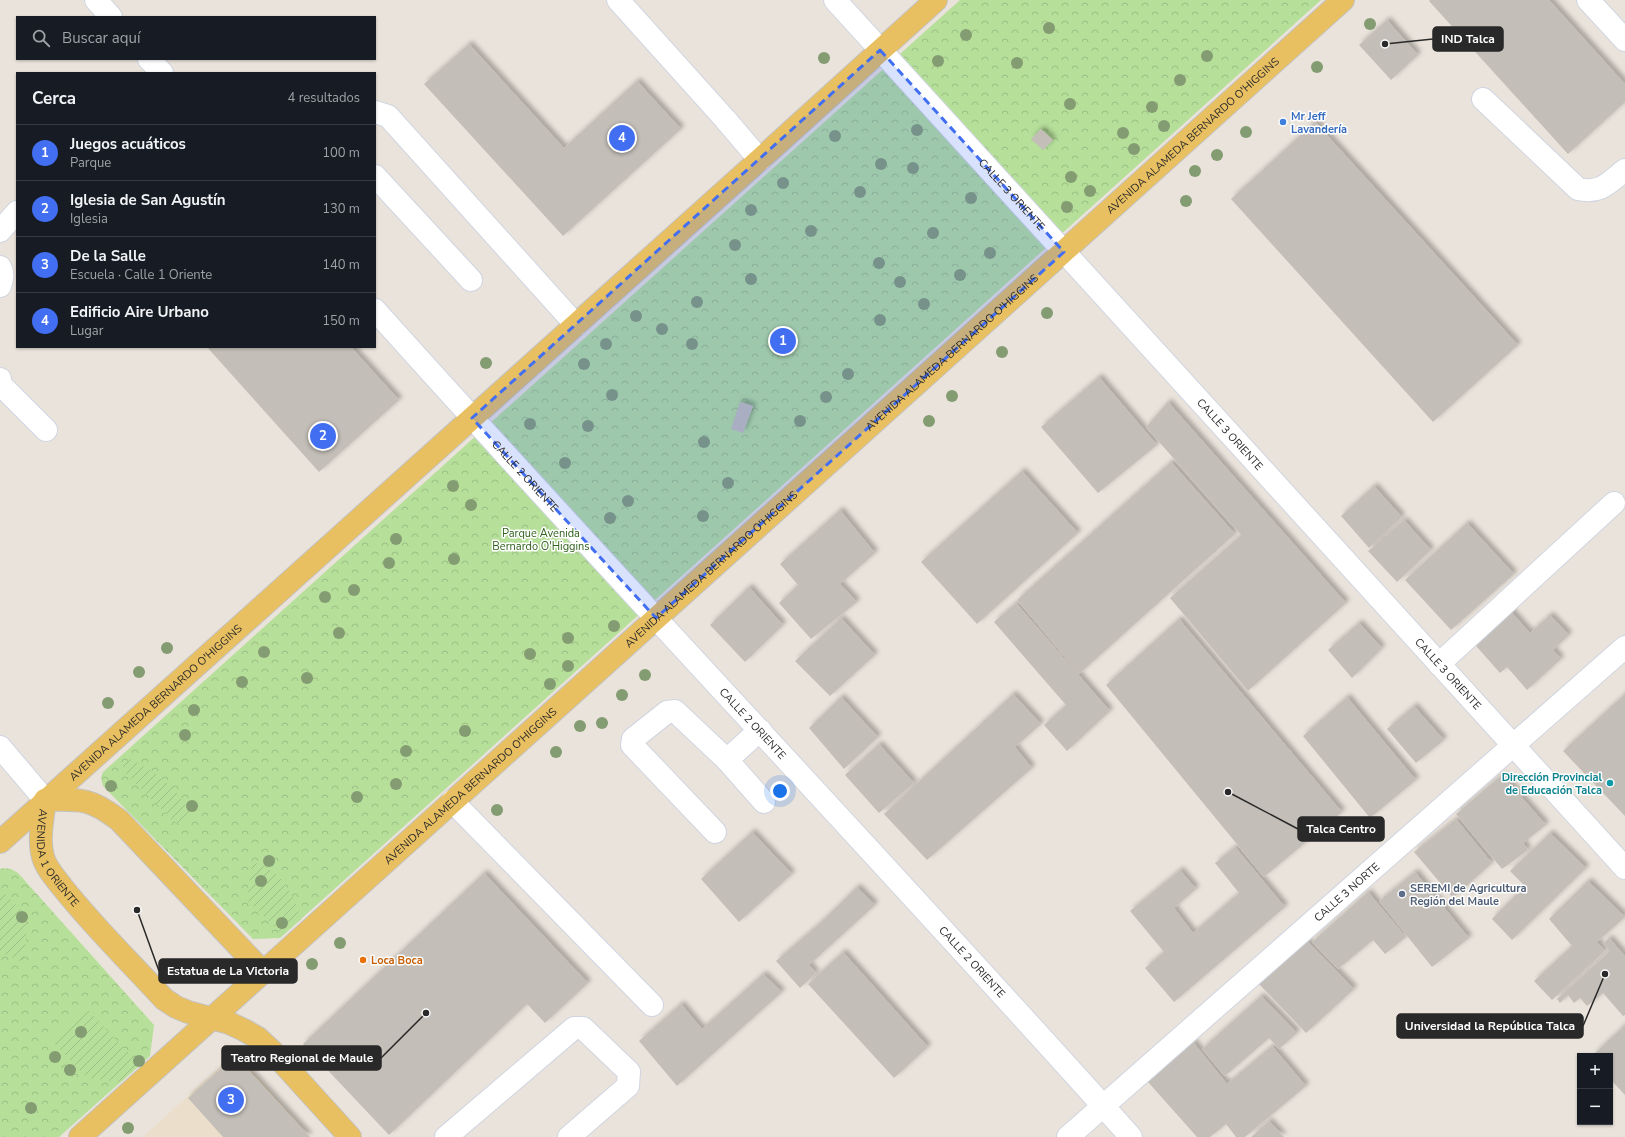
<!DOCTYPE html>
<html lang="es">
<head>
<meta charset="utf-8">
<style>
	:root { --surface:#171b24; --page:#242831; --text:#f1f3f6; --muted:#9ea1a6; --line:#363941; --accent:#426ef1 }
	body { margin:0; font-family:"Nunito Sans",sans-serif; background:var(--page); color:var(--text) }
	.controls { position:absolute; right:12px; bottom:12px; display:grid; overflow:hidden; border-radius:0px; box-shadow:0 1px 3px #0004 }
	.controls button { width:36px; height:36px; display:grid; place-items:center; padding:0; border:0; border-bottom:1px solid var(--line); background:var(--surface); color:var(--text); font:20px sans-serif }
	.you { position:absolute; left:780px; top:791px; width:14px; height:14px; margin:-10px; border:3px solid #fff; border-radius:50%; background:#1a73e8; box-shadow:0 0 0 6px #1a73e833 }
	.badge { display:grid; place-items:center; width:26px; height:26px; border-radius:50%; background:var(--accent); color:#fff; font-size:13px; font-weight:700 }
	.pin { position:absolute; translate:-50% -50%; border:2px solid #fff; box-shadow:0 1px 4px #0006 }
	.list { margin:0; padding:0; list-style:none }
	h2 { display:flex; justify-content:space-between; align-items:center; height:52px; margin:0; padding:0 16px; font-size:17px }
	h2 small { font-size:13px; font-weight:400; color:var(--muted) }
	.list li { display:grid; grid-template-columns:26px 1fr auto; gap:12px; align-items:center; box-sizing:border-box; height:56px; padding:0 16px; border-top:1px solid var(--line) }
	.list b { display:block; font-size:15px; white-space:nowrap }
	.list p { margin:0; font-size:13px; white-space:nowrap; color:var(--muted) }
	.list em { font-size:13px; font-style:normal; color:var(--muted) }
	.icon { flex:none; width:22px; height:22px; fill:none; stroke:currentColor; stroke-width:2; stroke-linecap:round; stroke-linejoin:round }
	.map { position:relative; flex:none; width:1625px; height:1137px; overflow:hidden }
	.search { position:absolute; background:var(--surface); box-shadow:0 1px 3px #0004; left:16px; top:16px; width:360px; height:44px; display:flex; align-items:center; gap:10px; box-sizing:border-box; padding:0 14px; border-radius:0px; color:var(--muted); font-size:15px }
	.panel { position:absolute; background:var(--surface); box-shadow:0 1px 3px #0004; left:16px; top:72px; width:360px; height:276px; border-radius:0px }
	.map>svg:first-child { display:block }
</style>
</head>
<body>
<div class="map">
<svg width="1625" height="1137" viewBox="0 0 1625 1137">
	<defs>
		<pattern id="forest-crowns" width="20" height="18" patternUnits="userSpaceOnUse"><rect width="20" height="18" fill="#b6df9a"/><path d="M2 6a3 3 0 1 1 6 0M12 15a3 3 0 1 1 6 0" fill="none" stroke="#9cbf85"/></pattern>
		<pattern id="garden-furrows" width="10" height="10" patternUnits="userSpaceOnUse"><rect width="10" height="10" fill="#b6df9a"/><path d="M-1 1l2-2M0 10L10 0M9 11l2-2" fill="none" stroke="#9cbf85"/></pattern>
		<filter id="shadow"><feDropShadow dx="3.5" dy="-3.5" stdDeviation="2" flood-color="#0004"/></filter>
	</defs>
	<rect width="100%" height="100%" fill="#eae3db"/>
	<path fill="#ebdfcb" d="M 243,1060 L 311,1137 L 143,1137 L 225,1062 Z"/>
	<g fill="url(#forest-crowns)">
		<path d="M 960,0 L 1321,0 L 280,938 L 253,939 L 103,786 L 101,777 L 103,772 Z"/>
		<path d="M 4,868 L 11,869 L 18,873 L 154,1025 L 150,1056 L 59,1137 L 0,1137 L 0,869 Z"/>
	</g>
	<g fill="url(#garden-furrows)">
		<path d="M 130,759 C 156,772 177,788 191,814 L 183,822 L 178,823 L 173,821 L 126,773 L 123,767 L 124,764 Z"/>
		<path d="M 252,862 C 282,870 292,892 301,919 L 283,935 L 247,900 Z"/>
		<path d="M 0,889 L 23,912 L 27,918 L 25,954 L 20,961 L 0,952 Z"/>
		<path d="M 86,1008 L 140,1065 L 121,1082 L 87,1078 L 51,1040 Z"/>
	</g>
	<g fill="#c3beb7" filter="url(#shadow)">
		<path d="M 1430,0 L 1549,0 L 1625,84 L 1625,102 L 1568,154 L 1429,1 Z"/>
		<path d="M 1387,20 L 1418,55 L 1391,80 L 1359,45 Z"/>
		<path d="M 469,44 L 564,148 L 637,81 L 681,129 L 563,236 L 424,84 Z"/>
		<path d="M 1315,122 L 1518,345 L 1433,422 L 1231,199 Z"/>
		<path d="M 1041,129 L 1053,140 L 1043,150 L 1031,139 Z"/>
		<path d="M 207,347 L 351,347 L 399,400 L 319,472 Z"/>
		<path d="M 1099,377 L 1157,445 L 1098,493 L 1041,427 Z"/>
		<path d="M 740,402 L 753,406 L 743,433 L 731,429 Z"/>
		<path d="M 1168,402 L 1346,603 L 1248,691 L 1170,598 L 1241,535 L 1146,427 Z"/>
		<path d="M 1171,462 L 1235,534 L 1079,674 L 1017,600 Z"/>
		<path d="M 1022,471 L 1078,533 L 977,624 L 921,562 Z"/>
		<path d="M 1374,486 L 1402,517 L 1369,548 L 1341,516 Z"/>
		<path d="M 840,510 L 875,553 L 840,584 L 857,602 L 811,639 L 779,603 L 798,585 L 780,564 Z"/>
		<path d="M 1404,520 L 1431,550 L 1397,582 L 1368,551 Z"/>
		<path d="M 1467,523 L 1514,574 L 1451,630 L 1405,580 Z"/>
		<path d="M 749,587 L 783,625 L 745,662 L 710,625 Z"/>
		<path d="M 1016,603 L 1110,711 L 1067,751 L 1044,725 L 1066,705 L 994,622 Z"/>
		<path d="M 1506,606 L 1530,633 L 1550,615 L 1569,635 L 1553,650 L 1561,659 L 1527,690 L 1507,667 L 1500,673 L 1469,638 Z"/>
		<path d="M 841,618 L 875,655 L 830,696 L 795,661 Z"/>
		<path d="M 1179,619 L 1342,812 L 1264,877 L 1106,685 Z"/>
		<path d="M 1359,623 L 1382,648 L 1352,678 L 1328,650 Z"/>
		<path d="M 1013,694 L 1041,724 L 1015,747 L 1032,768 L 927,860 L 884,814 Z"/>
		<path d="M 1625,694 L 1625,816 L 1563,751 Z"/>
		<path d="M 841,697 L 878,737 L 844,769 L 809,728 Z"/>
		<path d="M 1347,697 L 1416,780 L 1370,818 L 1303,736 Z"/>
		<path d="M 1414,706 L 1444,740 L 1416,763 L 1387,729 Z"/>
		<path d="M 879,744 L 914,783 L 879,813 L 845,775 Z"/>
		<path d="M 1502,775 L 1546,825 L 1523,843 L 1528,850 L 1502,869 L 1456,814 Z"/>
		<path d="M 1456,819 L 1492,863 L 1453,898 L 1414,852 Z"/>
		<path d="M 752,832 L 792,874 L 739,922 L 701,879 Z"/>
		<path d="M 1550,833 L 1586,868 L 1512,940 L 1492,919 L 1525,886 L 1510,871 Z"/>
		<path d="M 1235,847 L 1285,907 L 1174,1002 L 1145,968 L 1164,952 L 1130,911 L 1180,870 L 1196,889 L 1174,908 L 1193,933 L 1239,893 L 1215,863 Z"/>
		<path d="M 1415,872 L 1469,938 L 1432,967 L 1379,901 Z"/>
		<path d="M 484,873 L 588,983 L 545,1023 L 527,1004 L 389,1135 L 303,1044 Z"/>
		<path d="M 1588,881 L 1625,917 L 1597,942 L 1605,951 L 1552,1000 L 1534,981 L 1572,946 L 1549,919 Z"/>
		<path d="M 857,887 L 875,905 L 809,965 L 816,973 L 800,988 L 776,961 L 819,924 Z"/>
		<path d="M 1368,892 L 1406,937 L 1385,954 L 1373,940 L 1338,969 L 1312,942 Z"/>
		<path d="M 1609,938 L 1625,956 L 1625,1015 L 1623,1016 L 1603,993 L 1587,1006 L 1580,998 L 1574,1003 L 1568,995 L 1560,1003 L 1557,999 L 1610,951 L 1603,944 Z"/>
		<path d="M 1307,941 L 1354,989 L 1306,1033 L 1259,984 Z"/>
		<path d="M 843,952 L 928,1047 L 894,1078 L 808,984 Z"/>
		<path d="M 763,974 L 782,992 L 677,1086 L 639,1041 L 681,1004 L 702,1029 Z"/>
		<path d="M 1261,996 L 1297,1033 L 1279,1049 L 1269,1038 L 1225,1076 L 1202,1049 Z"/>
		<path d="M 1625,1025 L 1625,1095 L 1610,1079 L 1610,1056 L 1592,1056 Z"/>
		<path d="M 1193,1042 L 1227,1084 L 1272,1046 L 1306,1086 L 1245,1137 L 1236,1137 L 1226,1124 L 1210,1137 L 1197,1137 L 1148,1082 Z"/>
		<path d="M 241,1062 L 310,1137 L 223,1137 L 188,1098 L 224,1066 Z"/>
		<path d="M 1269,1121 L 1284,1137 L 1251,1137 Z"/>
	</g>
	<g fill="none" stroke-linecap="round" stroke-linejoin="round">
		<g stroke="#d0d5e1" stroke-width="24">
			<g id="minor">
				<path d="M 96,0 L 111,17"/>
				<path d="M 618,0 L 725,119 L 760,160"/>
				<path id="s1" d="M 835,0 L 1625,868"/>
				<path d="M 1588,0 L 1625,40"/>
				<path d="M 149,59 L 162,73"/>
				<path d="M 1483,99 L 1578,189 C 1601,194 1608,183 1625,170"/>
				<path d="M 375,112 L 388,116 L 576,325"/>
				<path d="M 375,176 L 471,280"/>
				<path d="M 0,231 L 17,212"/>
				<path d="M 0,267 C 4,273 2,280 0,286"/>
				<path id="s2" d="M 375,310 C 624,588 882,859 1131,1137"/>
				<path d="M 0,379 L 1,385 L 46,430"/>
				<path d="M 1439,664 L 1614,503"/>
				<path d="M 0,747 L 45,800"/>
				<path d="M 727,760 L 764,802"/>
				<path d="M 452,801 L 652,1005"/>
				<path d="M 715,832 L 632,745 L 633,739 L 667,712 L 675,711 L 727,760 L 760,730"/>
				<path d="M 446,1137 L 574,1028 L 583,1028 L 629,1072 L 628,1086 L 569,1137"/>
				<path id="s3" d="M 1068,1137 L 1625,647"/>
			</g>
		</g>
		<g stroke="#c3c3c3" stroke-width="24">
			<g id="major">
				<path id="s4" d="M 45,800 C 43,818 38,839 43,857 C 46,868 56,879 63,888 C 94,927 130,962 164,999 L 176,1007 L 188,1012 L 229,1023 L 244,1030 L 258,1038 L 272,1051 L 350,1137"/>
				<path d="M 45,800 C 81,799 90,798 119,820 L 263,972"/>
				<path id="s5" d="M 0,842 L 776,145 L 936,0"/>
				<path id="s6" d="M 80,1137 L 1343,0"/>
			</g>
		</g>
		<use href="#minor" stroke="#fff" stroke-width="22"/>
		<use href="#major" stroke="#e9c061" stroke-width="22"/>
	</g>
	<g fill="#849c72">
		<circle cx="1370" cy="24" r="6"/>
		<circle cx="1049" cy="28" r="6"/>
		<circle cx="966" cy="35" r="6"/>
		<circle cx="1207" cy="56" r="6"/>
		<circle cx="824" cy="58" r="6"/>
		<circle cx="938" cy="61" r="6"/>
		<circle cx="1017" cy="63" r="6"/>
		<circle cx="1317" cy="67" r="6"/>
		<circle cx="1180" cy="80" r="6"/>
		<circle cx="1070" cy="104" r="6"/>
		<circle cx="1152" cy="107" r="6"/>
		<circle cx="1164" cy="126" r="6"/>
		<circle cx="917" cy="130" r="6"/>
		<circle cx="1246" cy="132" r="6"/>
		<circle cx="1123" cy="133" r="6"/>
		<circle cx="835" cy="136" r="6"/>
		<circle cx="1134" cy="149" r="6"/>
		<circle cx="1217" cy="155" r="6"/>
		<circle cx="881" cy="164" r="6"/>
		<circle cx="913" cy="168" r="6"/>
		<circle cx="1195" cy="171" r="6"/>
		<circle cx="1071" cy="177" r="6"/>
		<circle cx="783" cy="183" r="6"/>
		<circle cx="1090" cy="191" r="6"/>
		<circle cx="860" cy="192" r="6"/>
		<circle cx="971" cy="198" r="6"/>
		<circle cx="1186" cy="201" r="6"/>
		<circle cx="1067" cy="207" r="6"/>
		<circle cx="751" cy="210" r="6"/>
		<circle cx="811" cy="231" r="6"/>
		<circle cx="933" cy="233" r="6"/>
		<circle cx="735" cy="245" r="6"/>
		<circle cx="990" cy="253" r="6"/>
		<circle cx="879" cy="263" r="6"/>
		<circle cx="960" cy="275" r="6"/>
		<circle cx="751" cy="279" r="6"/>
		<circle cx="900" cy="282" r="6"/>
		<circle cx="697" cy="302" r="6"/>
		<circle cx="924" cy="304" r="6"/>
		<circle cx="1047" cy="313" r="6"/>
		<circle cx="636" cy="316" r="6"/>
		<circle cx="880" cy="320" r="6"/>
		<circle cx="662" cy="329" r="6"/>
		<circle cx="606" cy="344" r="6"/>
		<circle cx="692" cy="344" r="6"/>
		<circle cx="1002" cy="352" r="6"/>
		<circle cx="486" cy="363" r="6"/>
		<circle cx="584" cy="364" r="6"/>
		<circle cx="848" cy="374" r="6"/>
		<circle cx="612" cy="395" r="6"/>
		<circle cx="952" cy="396" r="6"/>
		<circle cx="826" cy="397" r="6"/>
		<circle cx="800" cy="421" r="6"/>
		<circle cx="929" cy="421" r="6"/>
		<circle cx="530" cy="424" r="6"/>
		<circle cx="588" cy="426" r="6"/>
		<circle cx="704" cy="442" r="6"/>
		<circle cx="565" cy="463" r="6"/>
		<circle cx="728" cy="483" r="6"/>
		<circle cx="453" cy="486" r="6"/>
		<circle cx="628" cy="501" r="6"/>
		<circle cx="471" cy="505" r="6"/>
		<circle cx="703" cy="516" r="6"/>
		<circle cx="610" cy="518" r="6"/>
		<circle cx="396" cy="539" r="6"/>
		<circle cx="454" cy="559" r="6"/>
		<circle cx="389" cy="563" r="6"/>
		<circle cx="354" cy="590" r="6"/>
		<circle cx="325" cy="597" r="6"/>
		<circle cx="614" cy="626" r="6"/>
		<circle cx="339" cy="633" r="6"/>
		<circle cx="568" cy="638" r="6"/>
		<circle cx="167" cy="648" r="6"/>
		<circle cx="264" cy="652" r="6"/>
		<circle cx="530" cy="654" r="6"/>
		<circle cx="568" cy="666" r="6"/>
		<circle cx="139" cy="672" r="6"/>
		<circle cx="645" cy="675" r="6"/>
		<circle cx="307" cy="678" r="6"/>
		<circle cx="242" cy="682" r="6"/>
		<circle cx="550" cy="684" r="6"/>
		<circle cx="622" cy="695" r="6"/>
		<circle cx="108" cy="703" r="6"/>
		<circle cx="194" cy="710" r="6"/>
		<circle cx="602" cy="723" r="6"/>
		<circle cx="580" cy="726" r="6"/>
		<circle cx="465" cy="731" r="6"/>
		<circle cx="185" cy="735" r="6"/>
		<circle cx="406" cy="751" r="6"/>
		<circle cx="556" cy="752" r="6"/>
		<circle cx="396" cy="784" r="6"/>
		<circle cx="111" cy="786" r="6"/>
		<circle cx="357" cy="797" r="6"/>
		<circle cx="192" cy="806" r="6"/>
		<circle cx="497" cy="810" r="6"/>
		<circle cx="269" cy="861" r="6"/>
		<circle cx="261" cy="881" r="6"/>
		<circle cx="22" cy="917" r="6"/>
		<circle cx="282" cy="923" r="6"/>
		<circle cx="340" cy="943" r="6"/>
		<circle cx="312" cy="964" r="6"/>
		<circle cx="81" cy="1032" r="6"/>
		<circle cx="55" cy="1057" r="6"/>
		<circle cx="139" cy="1061" r="6"/>
		<circle cx="70" cy="1070" r="6"/>
		<circle cx="31" cy="1108" r="6"/>
		<circle cx="128" cy="1128" r="6"/>
	</g>
	<path fill="#426ef1" fill-opacity="0.2" stroke="#426ef1" stroke-width="3" stroke-dasharray="8 5" stroke-linejoin="round" d="M 880,50 L 1064,252 L 656,618 L 472,418 Z"/>
	<circle fill="#3f7fe0" stroke="#fff" stroke-width="1.5" cx="1283" cy="122" r="4"/>
	<circle fill="#0f9aa8" stroke="#fff" stroke-width="1.5" cx="1610" cy="783" r="4"/>
	<circle fill="#5c6f8a" stroke="#fff" stroke-width="1.5" cx="1402" cy="894" r="4"/>
	<circle fill="#e8710a" stroke="#fff" stroke-width="1.5" cx="363" cy="960" r="4"/>
	<g text-anchor="middle" dominant-baseline="central" stroke-width="3" stroke-linejoin="round" paint-order="stroke">
		<g font-size="11" font-weight="bold" fill="#366cbe" stroke="#fff" text-anchor="start">
			<text x="1291" y="116">Mr Jeff<tspan x="1291" dy="13">Lavandería</tspan></text>
		</g>
		<g font-size="11" fill="#292929" stroke="#fff">
			<text stroke="none"><textPath href="#s6" startOffset="1497">AVENIDA ALAMEDA BERNARDO O'HIGGINS</textPath></text>
			<text stroke="none"><textPath href="#s1" startOffset="263">CALLE 3 ORIENTE</textPath></text>
			<text stroke="none"><textPath href="#s6" startOffset="1173">AVENIDA ALAMEDA BERNARDO O'HIGGINS</textPath></text>
			<text stroke="none"><textPath href="#s1" startOffset="587">CALLE 3 ORIENTE</textPath></text>
			<text stroke="none"><textPath href="#s2" startOffset="224">CALLE 2 ORIENTE</textPath></text>
			<text stroke="none"><textPath href="#s6" startOffset="849">AVENIDA ALAMEDA BERNARDO O'HIGGINS</textPath></text>
			<text stroke="none"><textPath href="#s1" startOffset="911">CALLE 3 ORIENTE</textPath></text>
			<text stroke="none"><textPath href="#s5" startOffset="209">AVENIDA ALAMEDA BERNARDO O'HIGGINS</textPath></text>
			<text stroke="none"><textPath href="#s2" startOffset="560">CALLE 2 ORIENTE</textPath></text>
			<text stroke="none"><textPath href="#s6" startOffset="525">AVENIDA ALAMEDA BERNARDO O'HIGGINS</textPath></text>
			<text stroke="none"><textPath href="#s4" startOffset="63">AVENIDA 1 ORIENTE</textPath></text>
			<text stroke="none"><textPath href="#s3" startOffset="371">CALLE 3 NORTE</textPath></text>
			<text stroke="none"><textPath href="#s2" startOffset="884">CALLE 2 ORIENTE</textPath></text>
		</g>
		<g font-size="11" fill="#30611d" stroke="#fff">
			<text x="541" y="533">Parque Avenida<tspan x="541" dy="13">Bernardo O'Higgins</tspan></text>
		</g>
		<g font-size="11" font-weight="bold" fill="#0d838f" stroke="#fff" text-anchor="end">
			<text x="1602" y="777">Dirección Provincial<tspan x="1602" dy="13">de Educación Talca</tspan></text>
		</g>
		<g font-size="11" font-weight="bold" fill="#4e5e75" stroke="#fff" text-anchor="start">
			<text x="1410" y="888">SEREMI de Agricultura<tspan x="1410" dy="13">Región del Maule</tspan></text>
		</g>
		<g font-size="11" font-weight="bold" fill="#c56008" stroke="#fff" text-anchor="start">
			<text x="371" y="960">Loca Boca</text>
		</g>
	</g>
	<path fill="none" stroke="#292929" stroke-width="1.5" d="M1385 44L1433 39M1228 792L1298 829M137 910L159 971M1605 974L1583 1026M426 1013L381 1058"/>
	<g fill="#292929" stroke="#fff" stroke-width="1.5">
		<circle cx="1385" cy="44" r="4"/>
		<circle cx="1228" cy="792" r="4"/>
		<circle cx="137" cy="910" r="4"/>
		<circle cx="1605" cy="974" r="4"/>
		<circle cx="426" cy="1013" r="4"/>
	</g>
	<g fill="#292929" stroke="#292929" stroke-width="1.5">
		<rect x="1433" y="27" width="70" height="24" rx="4"/>
		<rect x="1298" y="817" width="86" height="24" rx="4"/>
		<rect x="159" y="959" width="138" height="24" rx="4"/>
		<rect x="1397" y="1014" width="186" height="24" rx="4"/>
		<rect x="222" y="1046" width="159" height="24" rx="4"/>
	</g>
	<g font-size="12" text-anchor="middle" font-weight="bold" fill="#fff">
		<text x="1468" y="43">IND Talca</text>
		<text x="1341" y="833">Talca Centro</text>
		<text x="228" y="975">Estatua de La Victoria</text>
		<text x="1490" y="1030">Universidad la República Talca</text>
		<text x="302" y="1062">Teatro Regional de Maule</text>
	</g>
</svg>
<div class="controls">
<button>+</button>
<button>−</button>
</div>
<div class="you"></div>
<div class="pin badge" style="left:783px;top:341px">1</div>
<div class="pin badge" style="left:323px;top:436px">2</div>
<div class="pin badge" style="left:231px;top:1100px">3</div>
<div class="pin badge" style="left:622px;top:138px">4</div>
<div class="search"><svg class="icon" aria-label="search" viewBox="0 0 24 24"><circle cx="10" cy="10" r="6"/><path d="M15 15l6 6"/></svg>Buscar aquí</div>
<section class="panel">
<h2>Cerca<small>4 resultados</small></h2>
<ul class="list">
<li><span class="badge">1</span><div><b>Juegos acuáticos</b><p>Parque</p></div><em>100 m</em></li>
<li><span class="badge">2</span><div><b>Iglesia de San Agustín</b><p>Iglesia</p></div><em>130 m</em></li>
<li><span class="badge">3</span><div><b>De la Salle</b><p>Escuela · Calle 1 Oriente</p></div><em>140 m</em></li>
<li><span class="badge">4</span><div><b>Edificio Aire Urbano</b><p>Lugar</p></div><em>150 m</em></li>
</ul>
</section>
</div>
</body>
</html>
